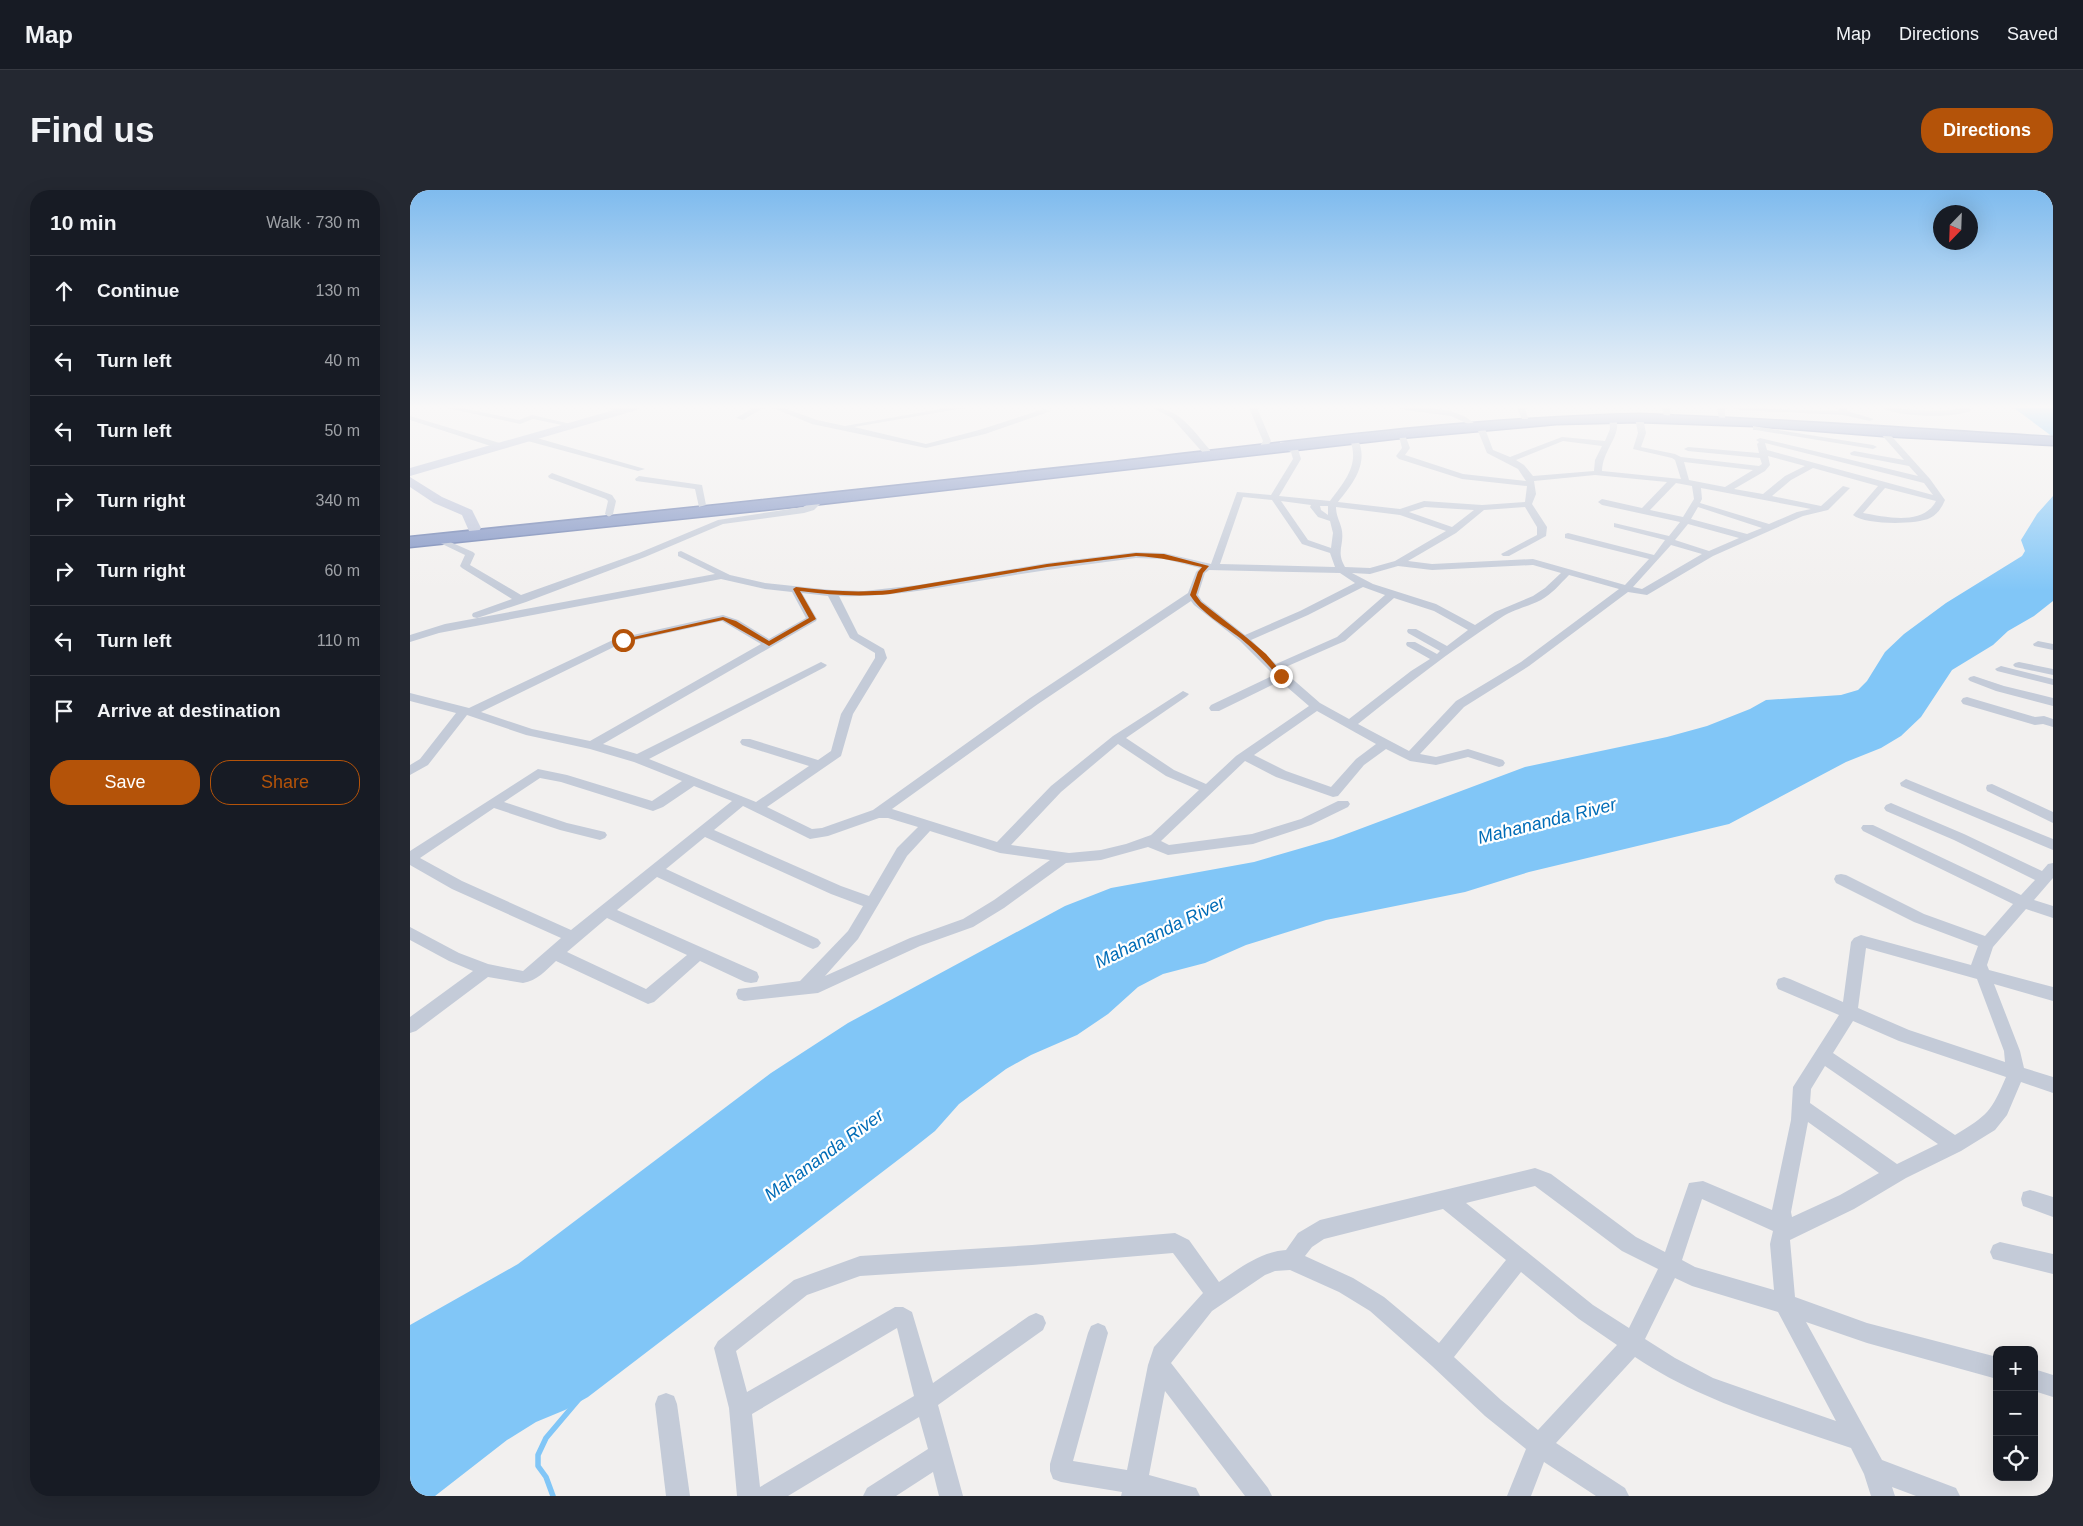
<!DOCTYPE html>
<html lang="en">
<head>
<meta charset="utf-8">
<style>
	:root { --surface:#171b24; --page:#242831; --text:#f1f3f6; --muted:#9ea1a6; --line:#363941; --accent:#b45309 }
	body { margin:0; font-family:Helvetica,sans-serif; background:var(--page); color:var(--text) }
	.controls { position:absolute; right:15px; bottom:15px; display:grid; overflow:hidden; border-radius:10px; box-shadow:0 5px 20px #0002 }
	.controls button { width:45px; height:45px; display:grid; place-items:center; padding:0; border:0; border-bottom:1px solid var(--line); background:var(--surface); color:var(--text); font:25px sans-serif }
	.compass { position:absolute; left:1523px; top:15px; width:45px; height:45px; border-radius:50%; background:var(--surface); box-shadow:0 5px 20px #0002; rotate:203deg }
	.stop { position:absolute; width:15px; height:15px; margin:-11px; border:4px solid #b45309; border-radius:50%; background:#fff }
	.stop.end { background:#b45309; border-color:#fff; box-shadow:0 1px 5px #0008 }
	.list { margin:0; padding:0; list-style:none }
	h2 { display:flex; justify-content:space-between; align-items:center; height:65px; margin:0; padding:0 20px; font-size:21px }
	h2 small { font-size:16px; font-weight:400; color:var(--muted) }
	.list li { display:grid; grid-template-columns:32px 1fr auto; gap:15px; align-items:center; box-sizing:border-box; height:70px; padding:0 20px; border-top:1px solid var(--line) }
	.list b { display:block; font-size:19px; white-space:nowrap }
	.list em { font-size:16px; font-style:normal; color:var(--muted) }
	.actions { display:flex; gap:10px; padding:15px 20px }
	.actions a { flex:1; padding:11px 0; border:1px solid var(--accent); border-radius:20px; text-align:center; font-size:18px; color:var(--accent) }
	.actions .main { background:var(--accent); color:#fff }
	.icon { flex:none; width:28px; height:28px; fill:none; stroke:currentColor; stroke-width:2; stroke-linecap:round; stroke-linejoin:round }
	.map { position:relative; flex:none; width:1643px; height:1306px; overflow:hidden; border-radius:20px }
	header { display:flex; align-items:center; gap:30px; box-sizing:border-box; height:70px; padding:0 25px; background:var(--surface); border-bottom:1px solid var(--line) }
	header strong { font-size:24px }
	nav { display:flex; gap:28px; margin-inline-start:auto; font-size:18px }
	.intro { display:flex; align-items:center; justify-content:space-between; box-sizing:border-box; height:120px; padding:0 30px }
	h1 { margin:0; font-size:35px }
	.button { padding:12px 22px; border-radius:20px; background:var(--accent); color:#fff; font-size:18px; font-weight:700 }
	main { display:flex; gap:30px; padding:0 30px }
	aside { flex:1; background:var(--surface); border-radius:20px; box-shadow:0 5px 20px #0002 }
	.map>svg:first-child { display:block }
</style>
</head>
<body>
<header>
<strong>Map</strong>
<nav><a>Map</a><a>Directions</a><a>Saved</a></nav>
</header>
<div class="intro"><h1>Find us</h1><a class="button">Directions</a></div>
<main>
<aside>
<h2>10 min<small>Walk · 730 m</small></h2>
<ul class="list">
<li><svg class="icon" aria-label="ahead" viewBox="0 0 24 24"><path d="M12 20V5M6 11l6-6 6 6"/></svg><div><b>Continue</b></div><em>130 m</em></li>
<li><svg class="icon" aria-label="left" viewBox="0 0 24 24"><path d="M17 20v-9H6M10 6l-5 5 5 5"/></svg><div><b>Turn left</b></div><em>40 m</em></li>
<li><svg class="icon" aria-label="left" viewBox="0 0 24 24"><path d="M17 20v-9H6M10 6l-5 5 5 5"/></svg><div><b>Turn left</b></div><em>50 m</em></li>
<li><svg class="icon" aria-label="right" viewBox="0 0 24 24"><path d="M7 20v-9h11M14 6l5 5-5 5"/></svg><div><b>Turn right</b></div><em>340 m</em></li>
<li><svg class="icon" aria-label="right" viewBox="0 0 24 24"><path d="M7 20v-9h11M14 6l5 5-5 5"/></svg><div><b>Turn right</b></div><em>60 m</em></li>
<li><svg class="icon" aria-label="left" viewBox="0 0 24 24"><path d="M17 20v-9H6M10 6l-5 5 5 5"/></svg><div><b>Turn left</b></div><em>110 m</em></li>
<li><svg class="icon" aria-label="arrive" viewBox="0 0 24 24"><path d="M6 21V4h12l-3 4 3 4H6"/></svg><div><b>Arrive at destination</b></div></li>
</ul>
<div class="actions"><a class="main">Save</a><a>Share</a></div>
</aside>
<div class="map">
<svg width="1643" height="1306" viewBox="0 0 1643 1306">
	<rect width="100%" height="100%" fill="#f2f0ef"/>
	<g fill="#81c6f7">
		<path d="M 1604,218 L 1643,218 L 1643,247 Z"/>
		<path d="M 1643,306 L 1643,411 L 1624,426 L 1598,441 L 1583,455 L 1542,480 L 1511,527 L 1491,546 L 1471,558 L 1436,572 L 1319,634 L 1119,682 L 1055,702 L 916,730 L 836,755 L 795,773 L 753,784 L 728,797 L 698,824 L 667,845 L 621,865 L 596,879 L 549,914 L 525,941 L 501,960 L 178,1207 L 155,1220 L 126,1232 L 97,1250 L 25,1306 L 0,1306 L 0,1135 L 108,1074 L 361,883 L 438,833 L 655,716 L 701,698 L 844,672 L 923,649 L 1115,577 L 1257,547 L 1297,536 L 1340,519 L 1356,510 L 1431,505 L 1448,500 L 1457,491 L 1475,462 L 1494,444 L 1536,413 L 1612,366 L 1615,361 L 1611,350 L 1627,324 Z"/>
	</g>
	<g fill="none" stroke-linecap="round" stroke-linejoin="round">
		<path stroke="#81c6f7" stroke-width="5.5" d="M 143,1306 L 136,1287 L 128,1276 L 128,1265 L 136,1248 L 169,1209"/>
		<g stroke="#6c7fb0" stroke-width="3">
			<path id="highway" d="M 1229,224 C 1367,229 1505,239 1643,247 L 1643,255 L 1473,246 L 1344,236 L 1229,232 L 1146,234 L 991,248 L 411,314 L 0,357 L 0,347 C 235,323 469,298 704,272 C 878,252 1053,228 1229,224 Z"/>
		</g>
		<g fill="#c4cbd8" fill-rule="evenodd">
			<path d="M 37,218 L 52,218 L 109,230 L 122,225 L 161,234 L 157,236 L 123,229 L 110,234 Z"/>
			<path d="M 198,218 L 210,218 L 212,220 L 208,222 Z"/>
			<path d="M 343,218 L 353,218 L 333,230 L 326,228 Z"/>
			<path d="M 363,218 L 374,218 L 407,230 L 435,236 L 536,218 L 554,218 L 444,237 L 516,254 L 569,240 L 634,219 L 641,221 L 575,244 L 516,258 L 402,234 Z"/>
			<path d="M 743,218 C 770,218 784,242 800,260 L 800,264 L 794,264 L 762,228 Z"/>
			<path d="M 839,218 L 847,218 L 861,251 L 857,258 L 850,256 L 853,251 Z"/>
			<path d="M 991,218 C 1015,218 1045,216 1064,233 L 1060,235 L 1041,226 L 995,220 Z"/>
			<path d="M 1107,218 L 1115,218 L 1118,229 L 1112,229 Z"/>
			<path d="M 1252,218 L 1260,218 L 1260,226 L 1254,226 Z"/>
			<path d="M 1307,218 L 1315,218 L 1315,229 L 1309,229 Z"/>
			<path d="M 1326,218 L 1429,221 L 1429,218 L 1437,218 L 1437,221 L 1464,229 L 1460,231 L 1433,225 L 1330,220 Z"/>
			<path d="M 1473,218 L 1528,221 L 1559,218 L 1562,220 C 1548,229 1487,227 1473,218 Z"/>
			<path d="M 0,226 L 93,254 L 94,256 L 87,258 L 0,230 Z"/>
			<path d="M 1199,226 L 1206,228 C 1212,246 1193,259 1192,281 L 1271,289 L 1265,270 L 1262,268 L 1223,259 L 1228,243 L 1225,228 L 1229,226 L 1233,228 L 1236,243 L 1231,257 L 1265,264 L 1271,267 L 1349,276 L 1352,274 L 1350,268 L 1278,261 L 1274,259 L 1278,257 L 1349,263 L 1347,254 L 1349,252 L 1346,250 L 1350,248 L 1508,286 L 1499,276 L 1441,265 L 1440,263 L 1444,261 L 1494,270 L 1469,242 L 1473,240 L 1476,240 L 1520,289 L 1535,310 C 1532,317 1528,324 1520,328 C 1506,335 1455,335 1443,325 L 1468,296 L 1403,278 L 1381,290 L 1362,306 L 1411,316 L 1433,296 L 1440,298 L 1418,320 L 1393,326 L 1303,366 L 1237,405 L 1218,402 L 1119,476 L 1054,517 L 1010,564 L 1026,567 L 1058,559 L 1093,570 L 1095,573 L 1093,576 L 1089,577 L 1058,567 L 1026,575 L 1000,571 L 976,559 L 954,575 L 928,606 L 923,607 L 866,587 L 835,571 L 751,651 L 759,655 L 842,644 L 891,629 L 928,611 L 938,611 L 940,614 L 938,617 L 901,635 L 843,654 L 758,665 L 738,657 L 691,670 L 656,673 L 594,718 L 563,737 L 510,756 L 408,803 L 334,811 L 328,809 L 326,804 L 328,799 L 390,791 L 438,741 L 453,716 L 421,704 L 295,647 L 256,679 L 408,749 L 411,753 L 408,757 L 403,759 L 398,757 L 247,687 L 207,720 L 347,782 L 349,787 L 347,792 L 341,793 L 335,792 L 290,771 L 244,812 L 238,814 L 146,771 C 136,780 127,791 113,793 L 78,787 L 6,841 L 0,843 L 0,827 L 63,781 L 39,771 L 0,750 L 0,737 L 49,763 L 78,774 L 113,781 L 151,748 L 42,699 L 0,675 L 0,661 L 128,579 L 157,585 L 242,611 L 272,591 L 224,572 L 180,559 L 116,545 L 57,525 L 18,575 L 0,585 L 0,575 L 10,569 L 46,523 L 0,511 L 0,503 L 59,518 L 205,449 L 313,425 L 328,430 L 359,449 L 396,428 L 382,402 L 355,399 L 311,389 L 29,443 L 0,452 L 0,445 L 35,434 L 305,384 L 268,366 L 268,362 L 271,361 L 320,385 L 355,393 L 422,400 L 454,401 L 508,395 L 637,373 L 726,362 L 754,363 L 801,374 L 827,302 L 861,305 L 883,269 L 881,262 L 870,256 L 870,252 L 876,252 L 888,259 L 891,269 L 869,306 L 920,311 C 934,292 950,275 940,250 L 944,248 L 947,248 C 960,272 943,294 928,312 L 990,319 L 1014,311 L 1072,315 L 1115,312 L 1117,296 L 1052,289 L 989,269 L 986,266 L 992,258 L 988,242 L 994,242 L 1000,258 L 995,265 L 1053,284 L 1116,291 L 1108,279 L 1077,263 L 1066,236 L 1067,234 L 1074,236 L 1083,260 L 1100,267 L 1152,247 L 1195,251 L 1200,239 ZM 1153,251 L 1192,256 L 1185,270 L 1184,281 L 1123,286 L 1114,275 L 1106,270 ZM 1355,253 L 1514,293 L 1523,305 L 1357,260 ZM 1358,266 L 1395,276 L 1375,286 L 1353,304 L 1324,299 L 1355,281 L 1360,275 ZM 1274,272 L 1343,280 L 1315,297 L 1279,290 ZM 1185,285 L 1257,292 L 1232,318 L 1192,309 L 1188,312 L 1192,315 L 1270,332 L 1259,346 L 1204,333 L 1204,337 L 1255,350 L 1244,365 L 1158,343 L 1155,344 L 1155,348 L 1239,369 L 1215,395 L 1123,369 L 1022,374 L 998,371 L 1046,343 L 1074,320 L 1115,317 L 1127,337 L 1127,345 L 1091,364 L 1093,366 L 1099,366 L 1136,346 L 1137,337 L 1122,314 L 1126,304 L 1124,291 ZM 1266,293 L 1282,296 L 1284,309 L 1273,327 L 1240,320 ZM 1291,298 L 1401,319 L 1387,322 L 1359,334 L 1290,313 L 1292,309 ZM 1475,298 L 1526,311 C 1513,336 1476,327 1453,323 ZM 833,307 L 862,310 L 892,354 L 920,363 L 925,377 L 810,374 ZM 871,311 L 901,315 L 900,317 L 908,327 L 920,331 L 923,343 L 921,358 L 898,350 ZM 910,316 L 918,316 L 918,325 L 911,320 ZM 926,317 L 990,325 L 1036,341 L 985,371 L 960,378 L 935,377 C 926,362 934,356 932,341 C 931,333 926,327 926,317 ZM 1015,317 L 1064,320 L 1042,337 L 999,322 ZM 1288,317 L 1352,338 L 1337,344 L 1281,329 ZM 1278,334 L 1329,348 L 1299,361 L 1265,350 ZM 1261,355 L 1292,364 L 1232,399 L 1223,397 ZM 726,368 L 754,369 L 790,378 L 786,382 L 778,403 L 620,508 L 463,620 L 412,638 L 402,639 L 357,617 L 431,566 L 443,524 L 477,468 L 474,459 L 448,444 L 429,406 C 482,408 535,396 587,388 C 633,380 679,374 726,368 ZM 1123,375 L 1151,383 L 1135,398 L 1123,406 L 1085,422 L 1065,435 L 1026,414 L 963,394 L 942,383 L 960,384 L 988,376 L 1022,380 ZM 799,380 L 930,383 L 945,393 L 890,421 L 835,445 L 792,411 L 788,405 L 795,383 ZM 1159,385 L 1209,399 L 1111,472 L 1046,511 L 999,561 L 948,534 C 994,497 1040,461 1089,429 C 1101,420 1117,417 1131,410 C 1142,404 1150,394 1159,385 ZM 953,397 L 975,405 L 927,447 L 866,474 L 841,450 L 898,425 ZM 392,403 L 418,406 L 440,448 L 465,463 L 465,468 L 431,524 L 421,561 L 408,570 L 340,549 L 332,549 L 330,552 L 332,555 L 399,576 L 346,612 L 239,569 L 415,477 L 417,475 L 411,472 L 227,564 L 193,554 L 406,431 L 407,429 ZM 984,408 L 1024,421 L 1058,440 L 1037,456 L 1006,439 L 998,439 L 997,441 L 998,443 L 1030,461 L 1027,464 L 1005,452 L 997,452 L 996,454 L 997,456 L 1020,469 L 1001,481 L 939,529 L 910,513 L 871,479 L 935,451 ZM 781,411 L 784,415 L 830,451 L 864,485 L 801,515 L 799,518 L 801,521 L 809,521 L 870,491 L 899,516 L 826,566 L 796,594 L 764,580 L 716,548 L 777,506 L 779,504 L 773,501 L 703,546 L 641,596 L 587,652 L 482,619 L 628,514 ZM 312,431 L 351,454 L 180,551 L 122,539 L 71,522 L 212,453 ZM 907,521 L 966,554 L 946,569 L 921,597 L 876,581 L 844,565 ZM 708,554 L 756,586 L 789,600 L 741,645 L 716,654 L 691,660 L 659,663 L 601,655 L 651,602 ZM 130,588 L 151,592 L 243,621 L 253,617 L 284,596 L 322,611 L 161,740 L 52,691 L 10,668 L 84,618 L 150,640 L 190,650 L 195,648 L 197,645 L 195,642 L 157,633 L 94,612 ZM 333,616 L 400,649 L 418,646 L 469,628 L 478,628 L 508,637 L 487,658 L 459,706 L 431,696 L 304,640 ZM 520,641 L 590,663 L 640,670 L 584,710 L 553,729 L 500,748 L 415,786 L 448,749 L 497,666 ZM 197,728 L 277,765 L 236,799 L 157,762 Z"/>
			<path d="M 1343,236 L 1463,255 L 1467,257 L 1463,259 L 1346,240 L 1343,240 Z"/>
			<path d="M 114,246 L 120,246 L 235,279 L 228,281 L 114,250 Z"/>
			<path d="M 142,283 L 202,305 L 206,311 L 203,324 L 199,327 L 195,324 L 198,311 L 196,309 L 139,288 L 138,286 Z"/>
			<path d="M 229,286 L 292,295 L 296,315 L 289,317 L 285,299 L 226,291 L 225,289 Z"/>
			<path d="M 411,306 L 415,309 L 404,320 L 394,323 L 313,334 L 235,367 L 116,412 L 67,428 L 63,427 L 62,425 L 63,423 L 102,409 L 52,378 L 50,376 L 55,365 L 28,352 L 30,346 L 36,346 L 38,351 L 63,362 L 65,364 L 60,375 L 111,405 L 229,363 L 308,330 L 393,317 Z"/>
			<path d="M 1628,451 L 1643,454 L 1643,460 L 1624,456 L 1623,454 Z"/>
			<path d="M 1609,472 L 1643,479 L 1643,485 L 1605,477 L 1603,475 L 1605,473 Z"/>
			<path d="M 1591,476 L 1643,489 L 1643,495 L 1587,481 L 1585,479 Z"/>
			<path d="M 1564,486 L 1594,496 L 1643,508 L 1643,516 L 1586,501 L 1560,491 L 1558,489 L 1560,487 Z"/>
			<path d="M 1557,507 L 1625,527 L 1634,526 L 1643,529 L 1643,537 L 1633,534 L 1625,535 L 1553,514 L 1551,511 L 1553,508 Z"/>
			<path d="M 1496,589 L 1643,649 L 1643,660 L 1491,596 L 1490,593 Z"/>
			<path d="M 1582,594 L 1643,622 L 1643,633 L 1577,601 L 1576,598 L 1577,595 Z"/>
			<path d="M 1481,613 L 1554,644 L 1632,681 L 1638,674 L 1643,673 L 1643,688 L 1624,710 L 1643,716 L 1643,728 L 1616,719 L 1583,757 L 1577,775 L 1579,780 L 1643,797 L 1643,811 L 1584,794 L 1610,861 L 1614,878 L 1643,887 L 1643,903 L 1611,892 L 1597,925 L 1585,940 L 1551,961 L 1496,988 L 1444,1019 L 1380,1050 L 1385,1107 L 1457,1133 L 1587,1167 L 1587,1189 L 1457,1153 L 1396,1132 L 1472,1270 L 1546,1298 L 1550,1306 L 1506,1306 L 1482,1297 L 1485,1306 L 1461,1306 L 1454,1284 L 1441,1258 C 1367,1232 1290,1211 1225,1167 L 1146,1253 L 1215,1298 L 1219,1306 L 1186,1306 L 1134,1272 L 1121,1306 L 1097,1306 L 1116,1259 L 1075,1226 L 1022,1176 L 960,1121 L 929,1102 L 880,1080 L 865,1081 L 855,1085 L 802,1121 L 761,1173 L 858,1298 L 862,1306 L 835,1306 L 755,1201 L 739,1285 L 786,1298 L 790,1306 L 711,1306 L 712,1302 L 651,1292 L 643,1289 L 640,1281 L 640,1274 L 678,1143 L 681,1136 L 688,1133 L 695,1136 L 698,1143 L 663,1271 L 717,1280 L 738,1175 L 744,1157 L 793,1103 L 763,1063 L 622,1075 L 450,1086 L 397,1105 L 326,1161 L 337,1202 L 485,1117 L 493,1117 L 502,1122 L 523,1193 L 619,1126 L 626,1123 L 633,1126 L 636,1133 L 633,1140 L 528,1215 L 553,1306 L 529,1306 L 523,1282 L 486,1306 L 453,1306 L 457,1298 L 518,1259 L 509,1227 L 378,1306 L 327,1306 L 319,1218 L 304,1158 L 308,1151 L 384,1090 L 450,1066 L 622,1055 L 765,1043 L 779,1050 L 809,1092 C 830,1078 850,1062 876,1060 L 888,1043 L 910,1030 L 1125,978 L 1141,984 L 1226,1047 L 1255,1062 L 1279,993 L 1293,991 L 1362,1020 L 1381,930 L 1383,897 L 1429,825 L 1368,799 L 1366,794 L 1368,789 L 1374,787 L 1380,789 L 1433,812 L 1441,752 L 1444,748 L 1451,745 L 1561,775 L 1568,756 L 1504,732 L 1426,693 L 1424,689 L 1426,685 L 1431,684 L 1436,685 L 1514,724 L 1575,746 L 1603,714 L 1453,641 L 1451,638 L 1453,635 L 1463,635 L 1611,705 L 1625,690 L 1544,650 L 1476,621 L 1474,618 L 1476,615 ZM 1456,758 L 1567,789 L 1594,861 L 1595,872 L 1499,840 L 1448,818 ZM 1443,831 L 1489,851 L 1596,887 C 1581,922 1578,925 1545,945 L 1423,863 ZM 1415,876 L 1528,954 L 1487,974 L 1400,913 L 1401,899 ZM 1398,932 L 1469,983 L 1430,1005 L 1382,1027 L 1381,1022 ZM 1125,996 L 1212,1061 L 1248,1079 L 1219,1138 L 1183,1115 L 1056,1013 ZM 1292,1009 L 1363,1041 L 1360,1054 L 1364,1100 L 1285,1077 L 1272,1070 ZM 1033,1019 L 1096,1070 L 1029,1153 L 974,1107 L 943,1088 L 895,1066 L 902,1057 L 914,1049 ZM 1111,1082 L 1169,1129 L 1207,1155 L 1128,1240 L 1091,1210 L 1044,1167 ZM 1265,1088 L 1282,1096 L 1368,1122 L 1426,1231 L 1303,1188 L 1265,1168 L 1235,1149 ZM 487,1138 L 504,1206 L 350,1297 L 342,1224 Z"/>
			<path d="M 1620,1000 L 1643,1007 L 1643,1027 L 1613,1016 L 1611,1009 L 1613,1002 Z"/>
			<path d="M 1590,1052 L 1643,1064 L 1643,1084 L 1583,1069 L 1580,1062 L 1583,1055 Z"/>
			<path d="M 1624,1179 L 1643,1185 L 1643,1207 L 1624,1201 Z"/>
			<path d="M 256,1203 L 264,1206 L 267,1214 L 280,1306 L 256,1306 L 245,1214 L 248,1206 Z"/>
		</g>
		<g fill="#c0c7db" fill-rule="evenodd">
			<path d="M 211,218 L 228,218 L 227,220 L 0,286 L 0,278 Z"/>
			<path d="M 0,287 L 32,307 L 62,320 L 71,338 L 69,341 L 59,341 L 52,325 L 24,313 L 0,297 Z"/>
		</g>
		<use href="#highway" fill="#8194c4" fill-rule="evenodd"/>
	</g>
	<linearGradient id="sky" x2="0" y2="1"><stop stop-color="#7fbbee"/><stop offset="0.54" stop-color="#f9f8f8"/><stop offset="1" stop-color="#f9f8f8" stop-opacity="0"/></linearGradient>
	<rect width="1643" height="401" fill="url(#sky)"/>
	<path fill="#b45309" d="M 726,363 L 754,364 L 799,376 L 793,383 L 786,405 L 791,412 L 836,447 L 856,464 L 874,485 L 874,487 L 869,487 C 857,474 845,460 830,448 C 813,435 791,423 780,405 L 788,382 L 792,377 C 770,372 749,367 726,366 L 637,377 L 480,404 C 449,407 420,405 390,401 L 406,429 L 359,456 L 313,430 L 213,452 L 210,450 L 313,427 L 326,431 L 359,451 L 399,428 L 383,399 L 386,397 C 417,401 448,403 480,400 L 637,374 Z"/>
	<g text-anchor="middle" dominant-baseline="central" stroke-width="4.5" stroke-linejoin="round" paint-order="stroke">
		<g font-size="18" font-style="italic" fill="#006cb7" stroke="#fff">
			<text transform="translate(1137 631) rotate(-14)">Mahananda River</text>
			<text transform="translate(750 742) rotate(-26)">Mahananda River</text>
			<text transform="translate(414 965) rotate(-36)">Mahananda River</text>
		</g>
	</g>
</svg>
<div class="controls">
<button>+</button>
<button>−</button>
<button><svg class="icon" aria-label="locate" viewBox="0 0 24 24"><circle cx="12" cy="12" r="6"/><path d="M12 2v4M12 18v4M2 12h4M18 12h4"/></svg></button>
</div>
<svg class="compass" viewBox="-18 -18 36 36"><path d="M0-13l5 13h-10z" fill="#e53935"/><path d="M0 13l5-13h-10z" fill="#9ea1a6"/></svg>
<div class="stop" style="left:213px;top:450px"></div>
<div class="stop end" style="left:871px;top:486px"></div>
</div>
</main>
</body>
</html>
